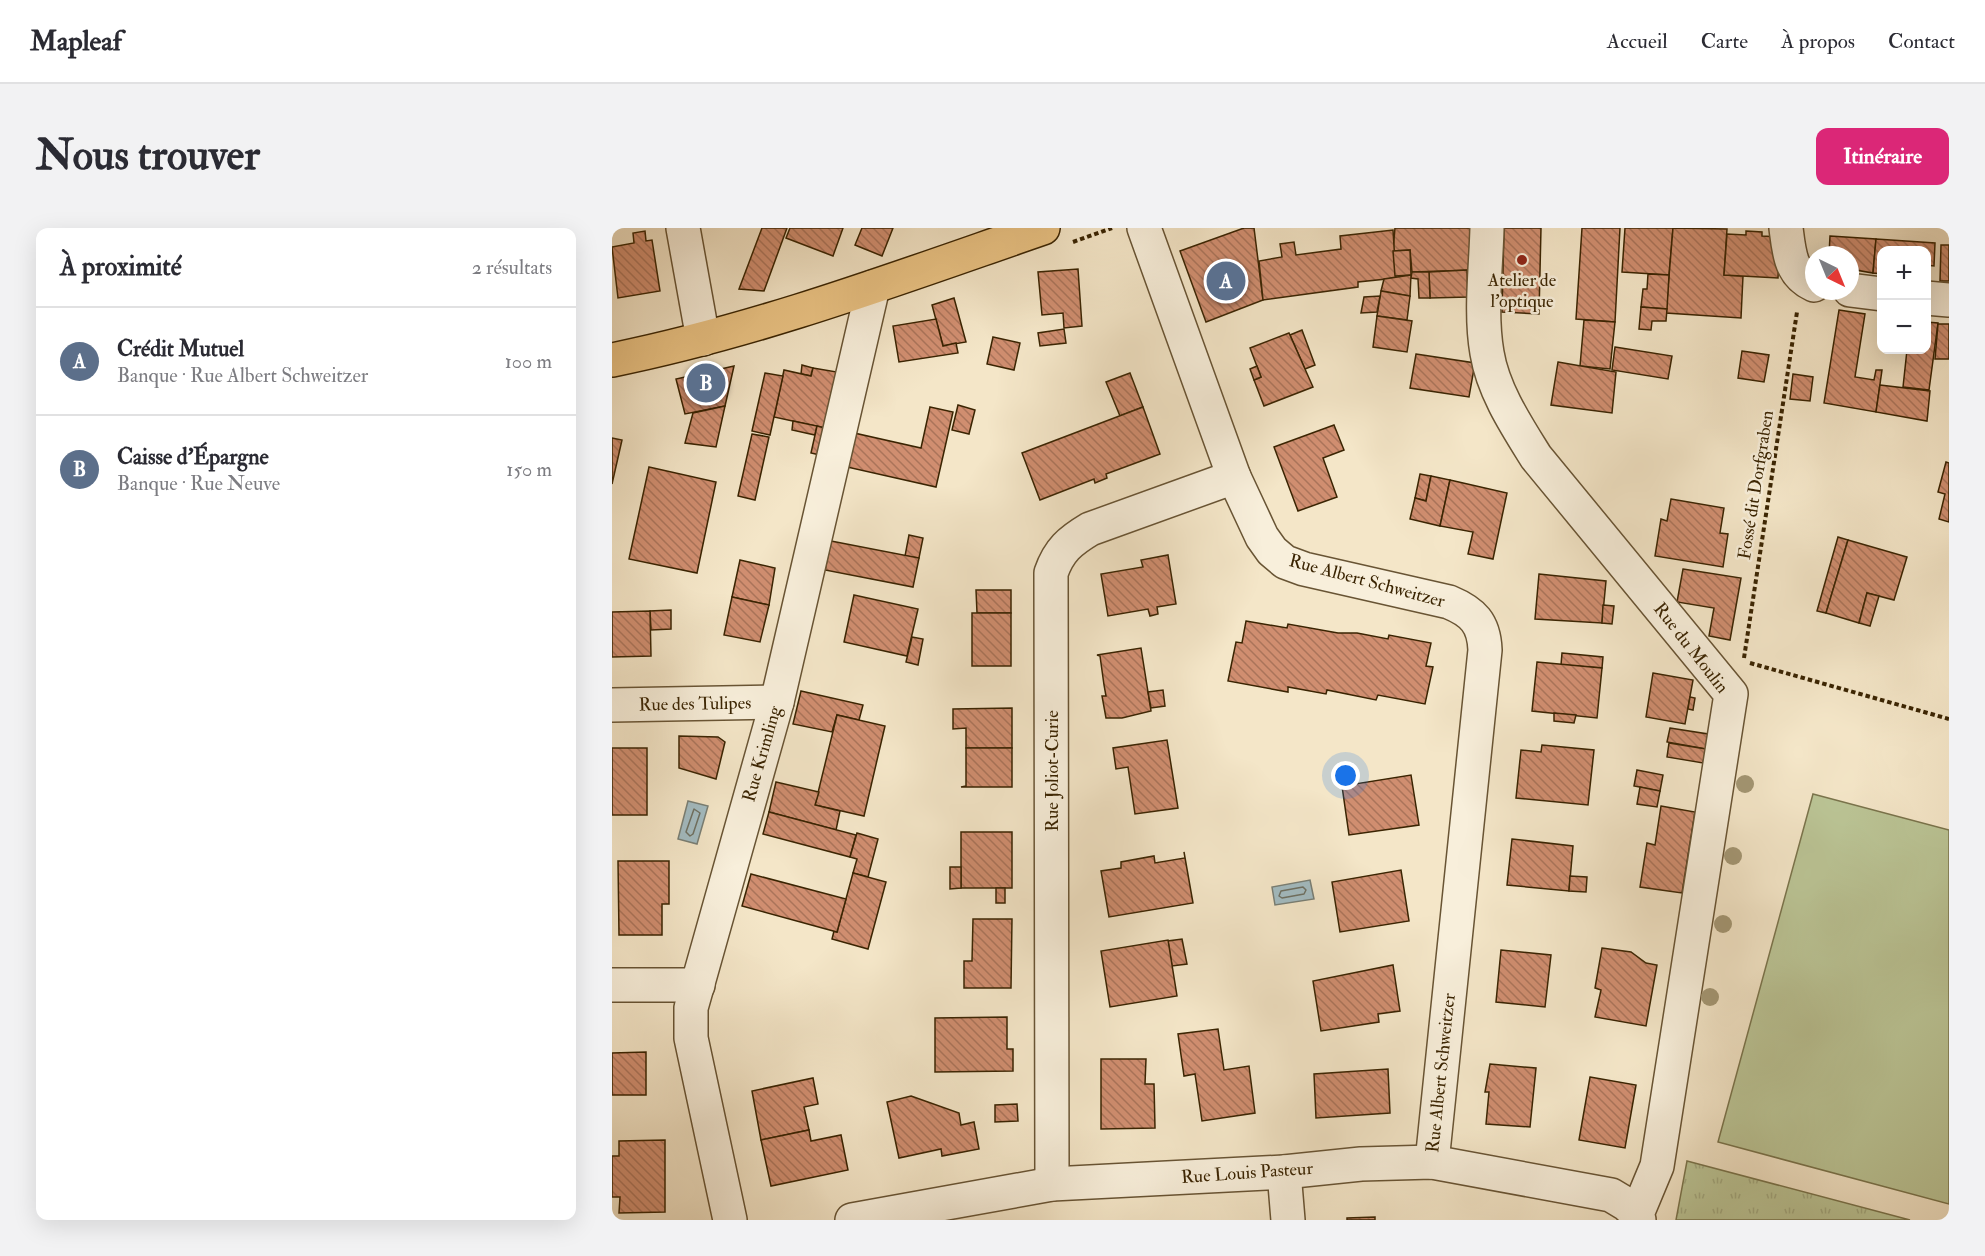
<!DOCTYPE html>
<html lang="fr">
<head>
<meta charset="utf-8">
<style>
	:root { --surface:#fff; --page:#f2f2f3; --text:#2b2b33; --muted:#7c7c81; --line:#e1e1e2; --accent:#db2777 }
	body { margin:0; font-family:"IM FELL Double Pica",serif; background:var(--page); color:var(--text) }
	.controls { position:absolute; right:18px; top:18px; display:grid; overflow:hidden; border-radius:12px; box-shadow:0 6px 24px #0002 }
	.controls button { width:54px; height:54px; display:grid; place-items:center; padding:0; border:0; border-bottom:2px solid var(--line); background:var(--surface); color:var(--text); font:30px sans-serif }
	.compass { position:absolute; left:1193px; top:18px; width:54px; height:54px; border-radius:50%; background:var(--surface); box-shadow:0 6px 24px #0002; rotate:137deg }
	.you { position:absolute; left:734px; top:548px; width:21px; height:21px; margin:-15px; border:4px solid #fff; border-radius:50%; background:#1a73e8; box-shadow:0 0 0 9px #1a73e833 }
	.badge { display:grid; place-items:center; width:39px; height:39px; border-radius:50%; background:var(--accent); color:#fff; font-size:20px; font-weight:700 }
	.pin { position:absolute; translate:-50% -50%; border:3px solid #fff; box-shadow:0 2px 6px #0006 }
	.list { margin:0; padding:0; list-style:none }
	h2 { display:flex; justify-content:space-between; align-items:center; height:78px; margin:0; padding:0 24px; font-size:26px }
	h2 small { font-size:20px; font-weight:400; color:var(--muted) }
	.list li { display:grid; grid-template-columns:39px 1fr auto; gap:18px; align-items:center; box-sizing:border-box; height:108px; padding:0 24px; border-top:2px solid var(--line) }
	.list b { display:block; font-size:22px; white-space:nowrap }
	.list p { margin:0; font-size:20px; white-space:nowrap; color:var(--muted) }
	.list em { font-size:20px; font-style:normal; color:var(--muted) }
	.map { position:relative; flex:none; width:1337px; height:992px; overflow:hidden; border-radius:12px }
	header { display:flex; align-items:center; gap:36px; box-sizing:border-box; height:84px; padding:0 30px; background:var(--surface); border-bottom:2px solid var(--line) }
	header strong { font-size:28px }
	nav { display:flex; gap:33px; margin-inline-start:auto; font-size:21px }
	.intro { display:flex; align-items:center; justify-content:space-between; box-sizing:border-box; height:144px; padding:0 36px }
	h1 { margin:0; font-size:42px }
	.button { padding:15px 27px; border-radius:12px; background:var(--accent); color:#fff; font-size:21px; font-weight:700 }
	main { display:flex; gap:36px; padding:0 36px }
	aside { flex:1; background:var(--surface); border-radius:12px; box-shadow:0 6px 24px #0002 }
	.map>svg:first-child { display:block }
</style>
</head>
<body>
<header>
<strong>Mapleaf</strong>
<nav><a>Accueil</a><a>Carte</a><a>À propos</a><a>Contact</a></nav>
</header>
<div class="intro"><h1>Nous trouver</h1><a class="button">Itinéraire</a></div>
<main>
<aside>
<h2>À proximité<small>2 résultats</small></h2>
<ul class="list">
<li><span class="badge" style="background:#5c6f8a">A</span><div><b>Crédit Mutuel</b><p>Banque · Rue Albert Schweitzer</p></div><em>100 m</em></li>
<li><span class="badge" style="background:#5c6f8a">B</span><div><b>Caisse d'Épargne</b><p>Banque · Rue Neuve</p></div><em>150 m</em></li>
</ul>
</aside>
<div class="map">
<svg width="1337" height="992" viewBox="0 0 1337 992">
	<defs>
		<pattern id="grass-tufts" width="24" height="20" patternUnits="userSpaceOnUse" patternTransform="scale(1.5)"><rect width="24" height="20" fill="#bbc596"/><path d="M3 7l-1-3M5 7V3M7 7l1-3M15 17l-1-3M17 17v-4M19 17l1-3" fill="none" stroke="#a2a980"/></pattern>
		<pattern id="building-back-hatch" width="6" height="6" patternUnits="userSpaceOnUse" patternTransform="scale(1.5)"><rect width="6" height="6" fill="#d08e70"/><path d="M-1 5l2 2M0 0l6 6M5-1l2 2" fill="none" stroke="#aa745a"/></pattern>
	</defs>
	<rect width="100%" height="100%" fill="#f4e6c8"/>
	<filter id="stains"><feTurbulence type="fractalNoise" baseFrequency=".00333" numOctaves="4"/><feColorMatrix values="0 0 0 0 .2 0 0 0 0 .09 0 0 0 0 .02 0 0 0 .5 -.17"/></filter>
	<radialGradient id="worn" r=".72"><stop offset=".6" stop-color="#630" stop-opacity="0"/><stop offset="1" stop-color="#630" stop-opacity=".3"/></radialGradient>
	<path fill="url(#grass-tufts)" stroke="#7a744c" stroke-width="1.5" d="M 1075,933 L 1298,992 L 1064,992 Z"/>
	<path fill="#bbc596" stroke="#7a744c" stroke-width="1.5" d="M 1201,566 L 1337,602 L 1337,976 L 1106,914 Z"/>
	<g fill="#a3bcc2" stroke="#797f75" stroke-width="1.5">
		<path d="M 76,573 L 96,578 L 85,616 L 66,611 Z"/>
		<path d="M 698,652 L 702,671 L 663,677 L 660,659 Z"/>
	</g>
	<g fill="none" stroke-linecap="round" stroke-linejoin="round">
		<g stroke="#6e7062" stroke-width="1.5">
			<path d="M 82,581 L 88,585 L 81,606 L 78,608 L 74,604 Z"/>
			<path d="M 691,659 L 694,662 L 692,666 L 670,670 L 667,668 L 669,663 Z"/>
		</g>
	</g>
	<g fill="url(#building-back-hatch)" stroke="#3a2402" stroke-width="1.5">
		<path d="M 150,0 L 175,0 L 152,63 L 127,61 Z"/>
		<path d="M 178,0 L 231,0 L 221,28 L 174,10 Z"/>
		<path d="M 250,0 L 281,0 L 270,28 L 243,17 Z"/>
		<path d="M 632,0 L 642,0 L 651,72 L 594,94 L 568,23 Z"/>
		<path d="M 783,0 L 860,0 L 860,42 L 800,44 L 798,22 L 781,23 Z"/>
		<path d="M 892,0 L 929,0 L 927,86 L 890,84 Z"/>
		<path d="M 970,0 L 1008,0 L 1003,94 L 964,91 Z"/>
		<path d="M 1013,0 L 1061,0 L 1057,47 L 1010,44 Z"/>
		<path d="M 1061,0 L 1115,1 L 1112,47 L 1131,48 L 1129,90 L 1054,85 Z"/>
		<path d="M 781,2 L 784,50 L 746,54 L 746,59 L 651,72 L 647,33 L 670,29 L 668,16 L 682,14 L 684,27 L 729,21 L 728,8 Z"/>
		<path d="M 33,3 L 34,13 L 40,12 L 48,63 L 6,70 L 0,19 L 22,15 L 21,5 Z"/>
		<path d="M 1134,3 L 1150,4 L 1150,8 L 1168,9 L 1166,50 L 1112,47 L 1115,6 L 1134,7 Z"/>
		<path d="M 1218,8 L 1264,11 L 1261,45 L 1238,41 L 1238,27 L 1217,27 Z"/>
		<path d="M 1264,11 L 1323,15 L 1322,38 L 1314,37 L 1314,22 L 1270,22 L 1270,46 L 1261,45 Z"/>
		<path d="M 1329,17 L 1337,17 L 1337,53 L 1328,53 Z"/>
		<path d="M 798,22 L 799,47 L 783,48 L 781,23 Z"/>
		<path d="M 466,41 L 470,98 L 452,100 L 451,85 L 430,87 L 426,44 Z"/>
		<path d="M 855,42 L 856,69 L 818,70 L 817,44 Z"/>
		<path d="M 800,44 L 817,44 L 818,70 L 807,70 L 806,51 L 799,50 Z"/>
		<path d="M 1036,46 L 1057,47 L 1055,81 L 1029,79 L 1031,61 L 1035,61 Z"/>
		<path d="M 799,47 L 798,68 L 769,63 L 772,51 Z"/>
		<path d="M 769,63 L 798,68 L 795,92 L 765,88 Z"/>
		<path d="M 768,68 L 765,84 L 749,85 L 752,69 Z"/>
		<path d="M 342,70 L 354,114 L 331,118 L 320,77 Z"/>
		<path d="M 1029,79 L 1055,81 L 1054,93 L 1040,93 L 1039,102 L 1027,101 Z"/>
		<path d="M 1227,82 L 1253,86 L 1243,149 L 1262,152 L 1264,142 L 1270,142 L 1264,184 L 1212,175 Z"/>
		<path d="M 765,88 L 800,93 L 795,124 L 761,119 Z"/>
		<path d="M 324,91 L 331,118 L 344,115 L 346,125 L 287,134 L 281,98 Z"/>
		<path d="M 972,92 L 1003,94 L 998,141 L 968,138 Z"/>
		<path d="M 1314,94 L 1326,95 L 1317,162 L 1291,159 L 1295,122 L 1314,122 Z"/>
		<path d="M 1326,96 L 1337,96 L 1337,131 L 1323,131 Z"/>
		<path d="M 452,101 L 454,115 L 428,118 L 426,105 Z"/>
		<path d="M 690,102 L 703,137 L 693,141 L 678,107 Z"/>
		<path d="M 677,105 L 701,159 L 652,178 L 642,152 L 649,149 L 638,120 Z"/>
		<path d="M 381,109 L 408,115 L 402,142 L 375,136 Z"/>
		<path d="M 1003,119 L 1060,128 L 1056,151 L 1000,142 Z"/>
		<path d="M 1130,123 L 1157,127 L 1152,154 L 1126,150 Z"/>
		<path d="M 804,126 L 863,135 L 857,169 L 798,160 Z"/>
		<path d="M 946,134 L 1004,144 L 1000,185 L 939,177 Z"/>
		<path d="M 190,137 L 201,140 L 199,148 L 189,146 Z"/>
		<path d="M 122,138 L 113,178 L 73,186 L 64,151 Z"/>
		<path d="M 645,138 L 649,149 L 642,152 L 638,141 Z"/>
		<path d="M 201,140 L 225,144 L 213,200 L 162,189 L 172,142 L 199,148 Z"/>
		<path d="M 153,145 L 171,148 L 158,207 L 140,203 Z"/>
		<path d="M 518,145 L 531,179 L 508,188 L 494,154 Z"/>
		<path d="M 1181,146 L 1201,149 L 1198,173 L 1178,171 Z"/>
		<path d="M 1268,157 L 1318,163 L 1315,193 L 1264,184 Z"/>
		<path d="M 346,177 L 363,182 L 357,206 L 340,202 Z"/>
		<path d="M 113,178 L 104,219 L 73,215 L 81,185 Z"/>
		<path d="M 318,179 L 341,184 L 324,259 L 235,239 L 242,205 L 309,220 Z"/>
		<path d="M 531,179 L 548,226 L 494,246 L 495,250 L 483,255 L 482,251 L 428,272 L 410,225 Z"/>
		<path d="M 181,193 L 205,198 L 203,207 L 180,202 Z"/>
		<path d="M 722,197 L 732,222 L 711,230 L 725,269 L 686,283 L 662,219 Z"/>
		<path d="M 205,198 L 213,200 L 208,227 L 199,225 Z"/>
		<path d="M 140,206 L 157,209 L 143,272 L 126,268 Z"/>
		<path d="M 0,210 L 10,212 L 0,256 Z"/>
		<path d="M 1334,234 L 1337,235 L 1337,294 L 1327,291 L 1333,266 L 1326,264 Z"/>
		<path d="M 37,239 L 104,254 L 85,345 L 17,331 Z"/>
		<path d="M 808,246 L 819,248 L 814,273 L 803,270 Z"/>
		<path d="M 819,248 L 838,252 L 828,298 L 798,291 L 803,270 L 814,273 Z"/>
		<path d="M 838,252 L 895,265 L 881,331 L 856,326 L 861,304 L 828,298 Z"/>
		<path d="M 1059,271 L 1112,280 L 1108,305 L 1116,306 L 1111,339 L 1043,328 L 1049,291 L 1055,293 Z"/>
		<path d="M 297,307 L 311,310 L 307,330 L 293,328 Z"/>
		<path d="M 1226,309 L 1236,312 L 1214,385 L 1205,383 Z"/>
		<path d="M 1236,312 L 1295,329 L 1282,372 L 1255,365 L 1247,395 L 1214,385 Z"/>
		<path d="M 219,313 L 307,330 L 301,359 L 213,342 Z"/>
		<path d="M 556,327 L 564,376 L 545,379 L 546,386 L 538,388 L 536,381 L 496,388 L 489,346 L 531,339 L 529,332 Z"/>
		<path d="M 128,332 L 163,340 L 157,377 L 120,369 Z"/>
		<path d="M 1071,341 L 1129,350 L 1118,412 L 1097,408 L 1102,380 L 1065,374 Z"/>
		<path d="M 927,346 L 994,353 L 990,395 L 923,391 Z"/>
		<path d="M 364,362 L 399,362 L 399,385 L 365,385 Z"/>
		<path d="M 1255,365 L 1267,368 L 1258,398 L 1247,395 Z"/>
		<path d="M 242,367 L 306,381 L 295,428 L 232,414 Z"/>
		<path d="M 120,369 L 157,377 L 148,414 L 112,407 Z"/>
		<path d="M 991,377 L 1002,378 L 1000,396 L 990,395 Z"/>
		<path d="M 59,382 L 59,401 L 39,402 L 38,383 Z"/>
		<path d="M 38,383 L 39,428 L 0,429 L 0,384 Z"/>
		<rect x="360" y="385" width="39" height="53"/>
		<path d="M 634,393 L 675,400 L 676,396 L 726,405 L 745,405 L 776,411 L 777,407 L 819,415 L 814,438 L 821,439 L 813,476 L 766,467 L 764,472 L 715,462 L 714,466 L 676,459 L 676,464 L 616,453 L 624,414 L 630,415 Z"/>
		<path d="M 300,409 L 311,411 L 306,437 L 294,434 Z"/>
		<path d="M 529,420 L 539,483 L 510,490 L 494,490 L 490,468 L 494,468 L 492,457 L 488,428 L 485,427 Z"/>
		<path d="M 950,425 L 991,429 L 990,440 L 949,437 Z"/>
		<path d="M 925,434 L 990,440 L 985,490 L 920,483 Z"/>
		<path d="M 1041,445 L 1081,452 L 1073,496 L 1034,489 Z"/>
		<path d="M 551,462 L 553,478 L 539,480 L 536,464 Z"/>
		<path d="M 189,463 L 251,477 L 247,492 L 225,487 L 220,504 L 181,496 Z"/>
		<path d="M 1078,469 L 1083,470 L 1081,482 L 1076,481 Z"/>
		<path d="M 400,480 L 400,520 L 354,520 L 354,500 L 341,501 L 341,481 Z"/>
		<path d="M 942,485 L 964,487 L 962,495 L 942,493 Z"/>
		<path d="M 225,487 L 273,498 L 252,588 L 203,577 Z"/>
		<path d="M 1058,500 L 1096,506 L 1094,521 L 1055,514 Z"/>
		<path d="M 67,508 L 106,509 L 113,514 L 104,551 L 67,540 Z"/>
		<path d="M 555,512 L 566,580 L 523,586 L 516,539 L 504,541 L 501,520 Z"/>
		<path d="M 1057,515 L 1094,521 L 1091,535 L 1055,529 Z"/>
		<path d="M 930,517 L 982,522 L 976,577 L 904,570 L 909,522 L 929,524 Z"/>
		<rect x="0" y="520" width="35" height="67"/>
		<path d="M 354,520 L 400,520 L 400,559 L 349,559 L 354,558 Z"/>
		<path d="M 1025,542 L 1051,547 L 1048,563 L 1022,558 Z"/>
		<path d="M 799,547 L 807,597 L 737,607 L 730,558 Z"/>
		<path d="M 164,554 L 207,564 L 203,577 L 228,583 L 224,602 L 157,584 Z"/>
		<path d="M 1028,559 L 1048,563 L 1045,579 L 1025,576 Z"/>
		<path d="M 1049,578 L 1083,584 L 1070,665 L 1028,659 L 1035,615 L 1043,617 Z"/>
		<path d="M 157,584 L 244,607 L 238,629 L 151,606 Z"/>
		<rect x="349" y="604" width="51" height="56"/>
		<path d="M 245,605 L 266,611 L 256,649 L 241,645 L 245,631 L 238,629 Z"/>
		<path d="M 900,611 L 961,618 L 957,663 L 895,657 Z"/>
		<path d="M 572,624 L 581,675 L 497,689 L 489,643 L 509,640 L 509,634 L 542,628 L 543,635 L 573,630 Z"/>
		<path d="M 6,633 L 57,633 L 57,676 L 50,676 L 50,707 L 7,707 Z"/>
		<path d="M 338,639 L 349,639 L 349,660 L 338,661 Z"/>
		<path d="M 789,642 L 797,693 L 728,704 L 720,654 Z"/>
		<path d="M 241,645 L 274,654 L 256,721 L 220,711 L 222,703 L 225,704 Z"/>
		<path d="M 139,646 L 234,671 L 225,704 L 130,678 Z"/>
		<path d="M 958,648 L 975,649 L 974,664 L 957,663 Z"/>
		<rect x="384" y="660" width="9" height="15"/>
		<path d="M 361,691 L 400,691 L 399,760 L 352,760 L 352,733 L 360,733 Z"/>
		<path d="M 570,711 L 575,736 L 560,738 L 556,713 Z"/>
		<path d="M 556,712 L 565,768 L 498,779 L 489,723 Z"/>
		<path d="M 990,720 L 1019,724 L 1034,735 L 1045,737 L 1034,798 L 983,789 L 989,762 L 983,760 Z"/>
		<path d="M 889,722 L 939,727 L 933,779 L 884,774 Z"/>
		<path d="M 781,737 L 788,783 L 766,786 L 767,794 L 709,803 L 701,753 Z"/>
		<path d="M 395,789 L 395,821 L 401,821 L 401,843 L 323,844 L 323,790 Z"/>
		<path d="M 606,801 L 612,842 L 637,838 L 643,885 L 590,893 L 583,846 L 572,848 L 566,806 Z"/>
		<path d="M 34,824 L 34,867 L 0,867 L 0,825 Z"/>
		<path d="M 489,831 L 534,831 L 533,856 L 542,856 L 543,900 L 489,901 Z"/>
		<path d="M 878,836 L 924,840 L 918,899 L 874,896 L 877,864 L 873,864 Z"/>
		<path d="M 776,841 L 778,885 L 704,890 L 702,846 Z"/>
		<path d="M 978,849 L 1024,857 L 1013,920 L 967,912 Z"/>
		<path d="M 201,850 L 206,876 L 192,879 L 197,902 L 149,912 L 140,863 Z"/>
		<path d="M 299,868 L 347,885 L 349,897 L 362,894 L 367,921 L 330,928 L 329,921 L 287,930 L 275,874 Z"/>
		<path d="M 405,876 L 406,893 L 383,894 L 383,877 Z"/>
		<path d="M 197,902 L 199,913 L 229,907 L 236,942 L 159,958 L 149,912 Z"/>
		<path d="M 53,912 L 53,984 L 7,985 L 8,969 L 0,969 L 0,928 L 7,928 L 7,913 Z"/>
		<path d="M 763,989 L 763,992 L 735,992 L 735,990 Z"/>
	</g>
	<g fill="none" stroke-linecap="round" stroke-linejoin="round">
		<g stroke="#685434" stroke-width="36">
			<g id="minor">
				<path d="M 71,0 L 91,111"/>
				<path d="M 532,0 L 622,249 L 650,309 L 660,323 L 673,334 L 692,341 L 837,374 C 861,384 872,395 873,422 L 820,934"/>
				<path d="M 875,0 C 874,40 868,85 875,125 C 881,162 904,197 924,229 L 1119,466 L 1045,938 L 1025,986 L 1027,992"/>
				<path d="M 1174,0 C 1177,24 1178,46 1202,57"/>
				<path d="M 1238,62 L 1270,66"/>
				<path d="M 1314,70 L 1337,72"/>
				<path d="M 0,477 L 165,474"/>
				<path d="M 0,757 L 86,757"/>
				<path d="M 672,944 L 676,992"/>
				<path d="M 440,956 L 439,345 C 447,322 458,313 478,301 L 622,249"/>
				<path d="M 118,992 L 79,810 L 79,780 L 165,474 L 261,59"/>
				<path d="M 240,992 L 440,956 L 672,944 L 749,936 L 820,934 L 999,967 L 1014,976 L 1025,986"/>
			</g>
		</g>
		<g stroke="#3a2402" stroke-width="36">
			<path id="major" d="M 0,132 C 148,102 289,49 431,0"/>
		</g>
		<g stroke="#3a2402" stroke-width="4" stroke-dasharray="4.5 3" stroke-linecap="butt">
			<path d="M 461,14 L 500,0"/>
			<path d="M 1132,430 L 1185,84"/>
			<path d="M 1138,435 L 1337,491"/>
		</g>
		<use href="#minor" stroke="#f8efdb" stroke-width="33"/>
		<use href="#major" stroke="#eac384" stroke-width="33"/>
	</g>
	<g fill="#a39673">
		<circle cx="1133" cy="556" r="9"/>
		<circle cx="1121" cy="628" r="9"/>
		<circle cx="1111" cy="696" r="9"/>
		<circle cx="1098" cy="769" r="9"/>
	</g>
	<circle fill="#8f2418" stroke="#f8efdb" stroke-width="2" cx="910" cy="32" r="6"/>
	<g text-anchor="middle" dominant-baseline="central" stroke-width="5" stroke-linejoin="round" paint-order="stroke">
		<g font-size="18" fill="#3a2402" stroke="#f8efdb">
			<text x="910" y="52">Atelier de<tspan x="910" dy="21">l'optique</tspan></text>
		</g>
		<g font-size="18" fill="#3a2402" stroke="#f8efdb">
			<text transform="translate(1144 257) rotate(-81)">Fossé dit Dorfgraben</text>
			<text transform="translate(755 353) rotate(15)">Rue Albert Schweitzer</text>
			<text transform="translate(1079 420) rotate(52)">Rue du Moulin</text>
			<text transform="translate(83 476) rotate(-1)">Rue des Tulipes</text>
			<text transform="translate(150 526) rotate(-74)">Rue Krimling</text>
			<text transform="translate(440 543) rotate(-90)">Rue Joliot-Curie</text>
			<text transform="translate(829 845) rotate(-84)">Rue Albert Schweitzer</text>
			<text transform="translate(635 945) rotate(-4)">Rue Louis Pasteur</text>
		</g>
	</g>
	<rect width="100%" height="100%" filter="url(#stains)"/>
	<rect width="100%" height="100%" fill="url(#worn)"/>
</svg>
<div class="controls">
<button>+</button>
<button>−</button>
</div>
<svg class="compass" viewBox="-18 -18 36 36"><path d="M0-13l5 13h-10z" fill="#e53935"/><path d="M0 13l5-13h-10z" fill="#7c7c81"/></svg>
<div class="you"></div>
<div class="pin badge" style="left:614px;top:53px;background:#5c6f8a">A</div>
<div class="pin badge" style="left:94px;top:155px;background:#5c6f8a">B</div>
</div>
</main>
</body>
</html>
